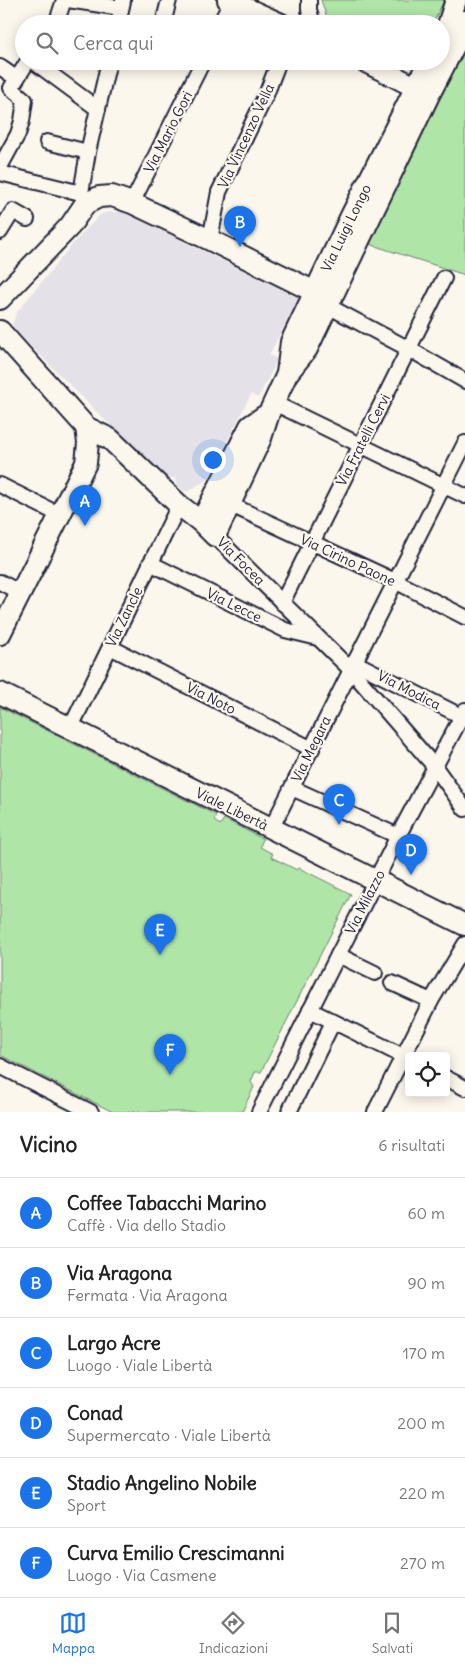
<!DOCTYPE html>
<html lang="it">
<head>
<meta charset="utf-8">
<style>
	:root { --surface:#fff; --page:#f6f6f6; --text:#222; --muted:#767676; --line:#e0e0e0; --accent:#1a73e8 }
	body { margin:0; font-family:Delius,sans-serif; background:var(--page); color:var(--text) }
	.controls { position:absolute; right:15px; bottom:15px; display:grid; overflow:hidden; border-radius:5px; box-shadow:0 2px 12px #0003 }
	.controls button { width:45px; height:45px; display:grid; place-items:center; padding:0; border:0; border-bottom:1px solid var(--line); background:var(--surface); color:var(--text); font:25px sans-serif }
	.you { position:absolute; left:212px; top:459px; width:18px; height:18px; margin:-12px; border:4px solid #fff; border-radius:50%; background:#1a73e8; box-shadow:0 0 0 8px #1a73e833 }
	.badge { display:grid; place-items:center; width:32px; height:32px; border-radius:50%; background:var(--accent); color:#fff; font-size:16px; font-weight:700 }
	.pin { position:absolute; translate:-50% -41px; filter:drop-shadow(0 1px 2px #0008) }
	.pin::after { content:''; position:absolute; top:26px; width:18px; height:15px; background:inherit; clip-path:polygon(0 0,100% 0,50% 100%) }
	.list { margin:0; padding:0; list-style:none }
	h2 { display:flex; justify-content:space-between; align-items:center; height:65px; margin:0; padding:0 20px; font-size:21px }
	h2 small { font-size:16px; font-weight:400; color:var(--muted) }
	.list li { display:grid; grid-template-columns:32px 1fr auto; gap:15px; align-items:center; box-sizing:border-box; height:70px; padding:0 20px; border-top:1px solid var(--line) }
	.list b { display:block; font-size:19px; white-space:nowrap }
	.list p { margin:0; font-size:16px; white-space:nowrap; color:var(--muted) }
	.list em { font-size:16px; font-style:normal; color:var(--muted) }
	.icon { flex:none; width:28px; height:28px; fill:none; stroke:currentColor; stroke-width:2; stroke-linecap:round; stroke-linejoin:round }
	.map { position:relative; flex:none; width:465px; height:1112px; overflow:hidden }
	.search { position:absolute; background:var(--surface); box-shadow:0 2px 12px #0003; left:15px; right:15px; top:15px; height:55px; display:flex; align-items:center; gap:12px; box-sizing:border-box; padding:0 18px; border-radius:28px; color:var(--muted); font-size:19px }
	.sheet { height:485px; background:var(--surface) }
	nav { display:flex; justify-content:space-around; align-items:center; box-sizing:border-box; height:70px; border-top:1px solid var(--line); background:var(--surface); font-size:14px; color:var(--muted) }
	nav a { display:grid; justify-items:center; gap:2px }
	nav .on { color:var(--accent) }
	.map>svg:first-child { display:block }
</style>
</head>
<body>
<div class="map">
<svg width="465" height="1112" viewBox="0 0 465 1112">
	<rect width="100%" height="100%" fill="#fbf7ec"/>
	<filter id="ink" filterUnits="userSpaceOnUse"><feTurbulence type="fractalNoise" baseFrequency=".02" numOctaves="2"/><feDisplacementMap in="SourceGraphic" scale="10" xChannelSelector="R" yChannelSelector="G"/><feConvolveMatrix kernelMatrix="1 2 1 2 8 2 1 2 1" color-interpolation-filters="sRGB"/></filter>
	<g filter="url(#ink)">
		<path fill="#e5e1e8" d="M 110,212 L 123,212 L 299,298 L 269,355 L 278,359 L 258,398 L 251,394 L 208,479 L 188,491 L 184,491 L 176,484 L 176,478 L 163,478 L 15,330 L 12,324 L 17,312 L 76,240 L 101,214 Z"/>
		<g fill="#afe5a7" stroke="#688471">
			<path d="M 321,0 L 444,0 L 433,24 L 331,24 L 327,18 Z"/>
			<path d="M 465,48 L 465,275 L 366,243 Z"/>
			<path d="M 0,707 L 216,815 L 214,821 L 220,825 L 224,819 L 263,839 L 260,847 L 273,854 L 271,857 L 297,870 L 299,868 L 351,894 L 261,1072 L 255,1072 L 251,1082 L 254,1087 L 242,1112 L 113,1112 L 0,1055 Z"/>
		</g>
		<g fill="none" stroke-linecap="round" stroke-linejoin="round">
			<g stroke="#22223b" stroke-width="18">
				<g id="street">
					<path d="M 68,0 L 121,8"/>
					<path d="M 309,0 L 309,10 L 313,24"/>
					<path d="M 53,24 L 58,18 L 64,0"/>
					<path d="M 118,24 L 123,1"/>
					<path d="M 163,24 L 169,0"/>
					<path d="M 220,24 L 232,0"/>
					<path d="M 33,61 L 98,109"/>
					<path d="M 0,67 L 16,78"/>
					<path d="M 47,142 L 88,152"/>
					<path d="M 0,167 L 18,134 L 22,121 L 25,100 L 11,88 L 28,61"/>
					<path d="M 0,173 L 81,193"/>
					<path d="M 132,203 L 203,61"/>
					<path d="M 85,204 L 81,193 L 88,152 L 109,61"/>
					<path d="M 0,232 L 13,211 L 27,219"/>
					<path d="M 210,240 L 219,192 L 266,95 L 279,61"/>
					<path d="M 328,306 L 409,349 L 465,381"/>
					<path d="M 274,403 L 465,496"/>
					<path d="M 0,485 L 60,515"/>
					<path d="M 229,504 L 395,581 L 465,617"/>
					<path d="M 215,536 L 350,669 L 435,767 L 465,809"/>
					<path d="M 150,563 L 285,630 L 318,638"/>
					<path d="M 0,582 L 21,593"/>
					<path d="M 282,603 L 444,278"/>
					<path d="M 110,647 L 312,749"/>
					<path d="M 354,662 L 465,718"/>
					<path d="M 70,729 L 179,505"/>
					<path d="M 292,788 L 398,836"/>
					<path d="M 271,829 L 465,443"/>
					<path d="M 338,955 L 375,973"/>
					<path d="M 392,983 L 431,1001"/>
					<path d="M 310,1010 L 409,1059"/>
					<path d="M 0,1066 L 91,1112"/>
					<path d="M 446,1078 L 465,1088"/>
					<path d="M 259,1112 L 398,836 L 465,710"/>
					<path d="M 289,1112 L 333,1022"/>
					<path d="M 375,1112 L 431,1001 L 465,944"/>
				</g>
			</g>
			<g stroke="#22223b" stroke-width="24">
				<g id="secondary">
					<path d="M 228,0 L 281,24"/>
					<path d="M 441,38 L 447,28 L 456,0"/>
					<path d="M 364,61 L 427,93"/>
					<path d="M 0,299 L 70,226 L 85,204 L 99,197 L 112,196 L 132,203 L 210,240 L 315,292 L 328,306"/>
					<path d="M 0,331 L 86,427 L 110,439 L 179,505 L 201,522 L 215,536 L 261,438 L 269,413 L 287,374 L 307,349 L 429,95 L 460,35 L 465,21"/>
					<path d="M 287,374 L 291,342 L 351,216 L 429,61"/>
					<path d="M 201,522 L 250,426 L 269,413"/>
					<path d="M 0,634 L 86,463 L 88,443 L 86,427"/>
					<path d="M 0,693 L 465,925"/>
				</g>
			</g>
			<use href="#street" stroke="#fbf7ec" stroke-width="14"/>
			<use href="#secondary" stroke="#fbf7ec" stroke-width="20"/>
		</g>
	</g>
	<g text-anchor="middle" dominant-baseline="central" stroke-width="4.5" stroke-linejoin="round" paint-order="stroke">
		<g font-size="14" fill="#22223b" stroke="#fbf7ec">
			<text transform="translate(168 132) rotate(-63)">Via Mario Gori</text>
			<text transform="translate(246 136) rotate(-65)">Via Vincenzo Vella</text>
			<text transform="translate(346 228) rotate(-64)">Via Luigi Longo</text>
			<text transform="translate(363 440) rotate(-63)">Via Fratelli Cervi</text>
			<text transform="translate(348 560) rotate(25)">Via Cirino Paone</text>
			<text transform="translate(241 561) rotate(45)">Via Focea</text>
			<text transform="translate(234 605) rotate(26)">Via Lecce</text>
			<text transform="translate(124 617) rotate(-64)">Via Zancle</text>
			<text transform="translate(409 690) rotate(27)">Via Modica</text>
			<text transform="translate(211 698) rotate(27)">Via Noto</text>
			<text transform="translate(311 749) rotate(-64)">Via Megara</text>
			<text transform="translate(232 809) rotate(26)">Viale Libertà</text>
			<text transform="translate(365 902) rotate(-63)">Via Milazzo</text>
		</g>
	</g>
</svg>
<div class="controls">
<button><svg class="icon" aria-label="locate" viewBox="0 0 24 24"><circle cx="12" cy="12" r="6"/><path d="M12 2v4M12 18v4M2 12h4M18 12h4"/></svg></button>
</div>
<div class="you"></div>
<div class="pin badge" style="left:85px;top:526px">A</div>
<div class="pin badge" style="left:240px;top:247px">B</div>
<div class="pin badge" style="left:339px;top:825px">C</div>
<div class="pin badge" style="left:411px;top:875px">D</div>
<div class="pin badge" style="left:160px;top:955px">E</div>
<div class="pin badge" style="left:170px;top:1075px">F</div>
<div class="search"><svg class="icon" aria-label="search" viewBox="0 0 24 24"><circle cx="10" cy="10" r="6"/><path d="M15 15l6 6"/></svg>Cerca qui</div>
</div>
<section class="sheet">
<h2>Vicino<small>6 risultati</small></h2>
<ul class="list">
<li><span class="badge">A</span><div><b>Coffee Tabacchi Marino</b><p>Caffè · Via dello Stadio</p></div><em>60 m</em></li>
<li><span class="badge">B</span><div><b>Via Aragona</b><p>Fermata · Via Aragona</p></div><em>90 m</em></li>
<li><span class="badge">C</span><div><b>Largo Acre</b><p>Luogo · Viale Libertà</p></div><em>170 m</em></li>
<li><span class="badge">D</span><div><b>Conad</b><p>Supermercato · Viale Libertà</p></div><em>200 m</em></li>
<li><span class="badge">E</span><div><b>Stadio Angelino Nobile</b><p>Sport</p></div><em>220 m</em></li>
<li><span class="badge">F</span><div><b>Curva Emilio Crescimanni</b><p>Luogo · Via Casmene</p></div><em>270 m</em></li>
</ul>
</section>
<nav>
<a class="on"><svg class="icon" aria-label="map" viewBox="0 0 24 24"><path d="M3 6l6-2 6 2 6-2v14l-6 2-6-2-6 2zM9 4v14M15 6v14"/></svg>Mappa</a>
<a><svg class="icon" aria-label="directions" viewBox="0 0 24 24"><path d="M12 3l9 9-9 9-9-9zM9 14v-3h6M13 9l2 2-2 2"/></svg>Indicazioni</a>
<a><svg class="icon" aria-label="saved" viewBox="0 0 24 24"><path d="M7 4h10v16l-5-4-5 4z"/></svg>Salvati</a>
</nav>
</body>
</html>
